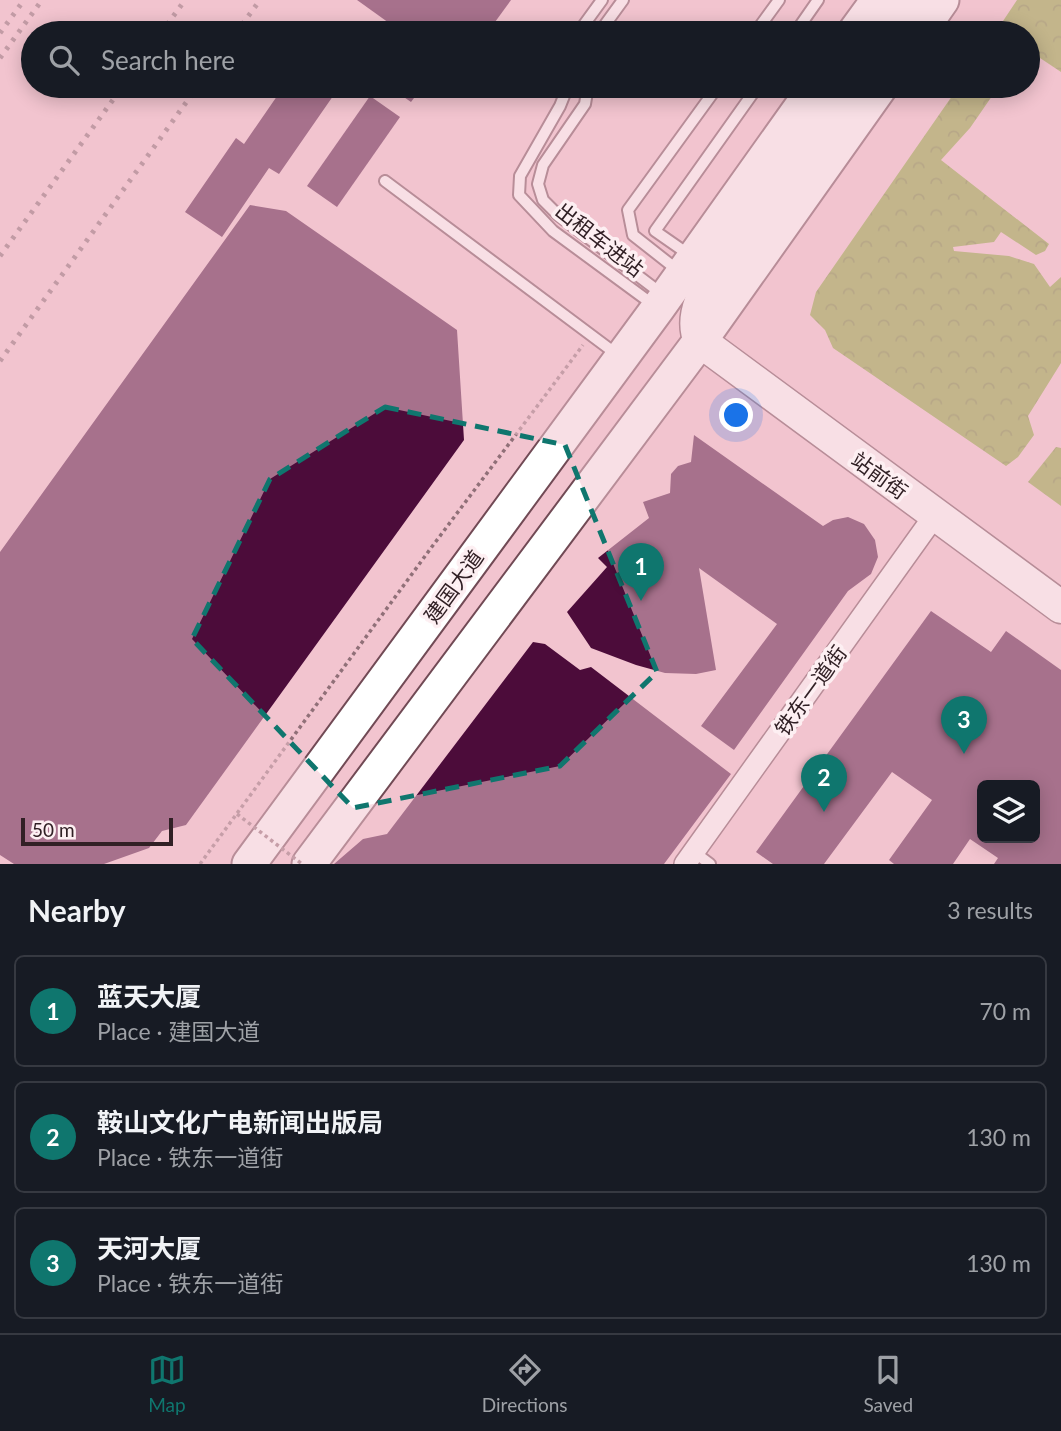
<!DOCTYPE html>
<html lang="en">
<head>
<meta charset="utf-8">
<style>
	:root { --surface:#171b24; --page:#20242c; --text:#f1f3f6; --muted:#9ea1a6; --line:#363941; --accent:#0f766e }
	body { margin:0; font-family:Lato,"Noto Sans SC",sans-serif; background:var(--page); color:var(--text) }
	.controls { position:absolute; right:21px; bottom:21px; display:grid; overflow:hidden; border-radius:10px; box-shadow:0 4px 18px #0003 }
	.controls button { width:63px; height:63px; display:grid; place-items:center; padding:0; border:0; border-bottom:2px solid var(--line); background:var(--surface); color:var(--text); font:35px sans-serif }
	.scale { position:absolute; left:21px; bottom:18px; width:152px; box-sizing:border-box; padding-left:7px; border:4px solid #312025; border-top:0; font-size:19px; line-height:24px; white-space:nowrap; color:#312025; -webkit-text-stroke:5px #fdeff2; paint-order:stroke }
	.you { position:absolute; left:737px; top:416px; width:24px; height:24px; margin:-18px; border:5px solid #fff; border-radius:50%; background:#1a73e8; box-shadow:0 0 0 10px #1a73e833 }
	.badge { display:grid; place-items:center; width:46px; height:46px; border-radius:50%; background:var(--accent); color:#fff; font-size:23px; font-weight:700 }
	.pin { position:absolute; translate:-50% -58px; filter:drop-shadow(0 2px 4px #0008) }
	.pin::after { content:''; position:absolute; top:37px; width:24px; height:21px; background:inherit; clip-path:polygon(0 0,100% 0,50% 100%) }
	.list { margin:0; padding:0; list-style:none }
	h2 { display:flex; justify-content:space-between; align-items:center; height:91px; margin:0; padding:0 28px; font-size:30px }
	h2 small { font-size:23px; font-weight:400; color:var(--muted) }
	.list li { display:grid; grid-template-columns:46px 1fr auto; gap:21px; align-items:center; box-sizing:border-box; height:112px; margin:0 14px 14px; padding:0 14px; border:2px solid var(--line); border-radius:10px }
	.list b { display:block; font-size:26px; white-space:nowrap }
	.list p { margin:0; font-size:23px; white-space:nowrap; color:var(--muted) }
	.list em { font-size:23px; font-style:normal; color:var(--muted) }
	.icon { flex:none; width:38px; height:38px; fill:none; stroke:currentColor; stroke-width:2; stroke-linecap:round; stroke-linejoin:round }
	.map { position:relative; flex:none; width:1061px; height:864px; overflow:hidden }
	.search { position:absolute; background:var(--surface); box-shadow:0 4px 18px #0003; left:21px; right:21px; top:21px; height:77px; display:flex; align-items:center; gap:18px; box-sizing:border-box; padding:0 24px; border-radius:38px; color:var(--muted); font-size:26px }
	.sheet { height:469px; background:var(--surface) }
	nav { display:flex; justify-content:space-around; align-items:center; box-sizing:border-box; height:98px; border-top:2px solid var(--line); background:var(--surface); font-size:19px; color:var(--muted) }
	nav a { display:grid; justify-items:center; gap:4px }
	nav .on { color:var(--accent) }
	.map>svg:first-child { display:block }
</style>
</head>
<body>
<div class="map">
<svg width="1061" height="864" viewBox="0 0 1061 864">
	<defs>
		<pattern id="forest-crowns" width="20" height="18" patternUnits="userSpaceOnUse" patternTransform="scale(1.75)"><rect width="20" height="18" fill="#89a339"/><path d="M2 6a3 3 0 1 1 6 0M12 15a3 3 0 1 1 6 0" fill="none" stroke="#718430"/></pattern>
	</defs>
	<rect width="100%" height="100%" fill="#f2c4cf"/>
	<g fill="url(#forest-crowns)">
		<path d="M 1017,0 L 1061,0 L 1061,72 L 1028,50 L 1028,33 L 995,33 Z"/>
		<path d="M 959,86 L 999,86 L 970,128 L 941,160 L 1049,244 L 1045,251 L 1036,255 L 1001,232 L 994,242 L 953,247 L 954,251 L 1009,256 L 1034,264 L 1050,287 L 1061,277 L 1061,363 L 1028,416 L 1034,435 L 1018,457 L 1006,466 L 833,348 L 825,330 L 810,315 L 816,292 Z"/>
		<path d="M 1056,447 L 1061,448 L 1061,506 L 1028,482 Z"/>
	</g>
	<g fill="#4c0c3a" fill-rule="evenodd">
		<path d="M 357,0 L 511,0 L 487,33 L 403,33 Z"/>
		<path d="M 284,86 L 340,86 L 279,174 L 269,168 L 222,237 L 185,212 L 236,138 L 244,144 Z"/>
		<path d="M 388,86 L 423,86 L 411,102 Z"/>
		<path d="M 370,96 L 400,117 L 337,207 L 307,186 Z"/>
		<path d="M 250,205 L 286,211 L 457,330 L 464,440 L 186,825 L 162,831 L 149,848 L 104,864 L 14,864 L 0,855 L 0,552 Z"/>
		<path d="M 694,435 L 823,526 L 833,520 L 848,517 L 864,524 L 875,540 L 878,557 L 871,574 L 848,591 L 734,750 L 701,726 L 777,624 L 699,568 L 716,670 L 696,674 L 665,673 L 636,665 L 591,648 L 567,612 L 607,567 L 598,558 L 649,518 L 643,502 L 670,493 L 671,474 L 678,466 L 691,462 Z"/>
		<path d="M 931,611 L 991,652 L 1006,631 L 1061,670 L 1061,864 L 994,864 L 998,858 L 970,839 L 953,864 L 894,864 L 889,860 L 932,800 L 892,772 L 824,864 L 773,864 L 756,852 ZM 982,785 L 1035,785 L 1035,838 L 982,838 Z"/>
		<path d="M 533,642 L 545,644 L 580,670 L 591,667 L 731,774 L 664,864 L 334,864 L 363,839 L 387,834 Z"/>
	</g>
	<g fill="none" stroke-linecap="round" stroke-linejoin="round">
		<g stroke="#714a55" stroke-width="14">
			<g id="service">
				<path d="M 578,33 L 602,0"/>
				<path d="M 599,33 L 623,0"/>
				<path d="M 755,33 L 779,0"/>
				<path d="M 795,33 L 818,0"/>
				<path d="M 568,86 L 560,106 L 520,176 L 519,195 L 553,231 L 655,306"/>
				<path d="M 588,86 L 585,104 L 543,165 L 538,184 L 543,200 L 558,215 L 662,294"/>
				<path d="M 385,181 L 619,356"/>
				<path d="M 691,256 L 655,231 L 758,86"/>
				<path d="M 680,272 L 633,235 L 628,210 L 718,86"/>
				<path d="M 694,852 L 710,864"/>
			</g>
		</g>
		<g stroke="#714a55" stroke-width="24">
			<path id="minor" d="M 685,864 L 935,515"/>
		</g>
		<g stroke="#714a55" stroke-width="35">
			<g id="primary">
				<path d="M 884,33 L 907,0"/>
				<path d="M 847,86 L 723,262 C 708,285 688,314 700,341 L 1061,607"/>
			</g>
		</g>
		<g stroke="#714a55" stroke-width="37">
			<g id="trunk">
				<path d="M 854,33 L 878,0"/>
				<path d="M 919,33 L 942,0"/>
				<path d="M 249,864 L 658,308 L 816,86"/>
				<path d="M 309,864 L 700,341 L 881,86"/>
			</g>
		</g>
		<path stroke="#907078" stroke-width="3.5" stroke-dasharray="3.5 3.5" stroke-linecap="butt" d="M 200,864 L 431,548 L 583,345"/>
		<use href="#service" stroke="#fff" stroke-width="10"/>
		<use href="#minor" stroke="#fff" stroke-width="21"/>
		<use href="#primary" stroke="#fff" stroke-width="32"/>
		<use href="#trunk" stroke="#fff" stroke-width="33"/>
		<g stroke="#876971" stroke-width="5" stroke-dasharray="3.5 7" stroke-linecap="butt">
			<path d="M 0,33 L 24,0"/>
			<path d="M 161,33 L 185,0"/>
			<path d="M 236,33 L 260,0"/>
			<path d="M 0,58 L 42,0"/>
			<path d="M 0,256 L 123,86"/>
			<path d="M 0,361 L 198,86"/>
		</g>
		<path stroke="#907078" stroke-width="3.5" stroke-dasharray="3.5 3.5" stroke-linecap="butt" d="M 237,814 L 302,864"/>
	</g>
	<path d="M0 0H1061V864H0ZM 385,407 L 565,445 L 657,672 L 560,766 L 353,808 L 192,639 L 270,479 Z" fill="#f2c4cf" fill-opacity=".55" fill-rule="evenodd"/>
	<path fill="none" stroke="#0f766e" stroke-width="5" stroke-dasharray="14 9" stroke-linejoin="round" d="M 385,407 L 565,445 L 657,672 L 560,766 L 353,808 L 192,639 L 270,479 Z"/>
	<g text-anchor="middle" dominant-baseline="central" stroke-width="7" stroke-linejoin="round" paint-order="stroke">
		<g font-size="21" fill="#312025" stroke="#fdeff2">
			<text transform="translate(600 239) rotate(38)">出租车进站</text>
			<text transform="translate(880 475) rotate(36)">站前街</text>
			<text transform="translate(453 586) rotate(-54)">建国大道</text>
			<text transform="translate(810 690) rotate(-54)">铁东一道街</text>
		</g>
	</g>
</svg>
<div class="controls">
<button><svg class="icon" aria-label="layers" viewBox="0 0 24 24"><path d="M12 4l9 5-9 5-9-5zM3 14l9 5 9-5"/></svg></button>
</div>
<div class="scale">50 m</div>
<div class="you"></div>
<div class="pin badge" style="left:641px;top:601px">1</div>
<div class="pin badge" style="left:824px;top:812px">2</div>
<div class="pin badge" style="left:964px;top:754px">3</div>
<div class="search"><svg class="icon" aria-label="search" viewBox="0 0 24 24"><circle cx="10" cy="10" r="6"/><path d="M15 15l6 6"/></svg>Search here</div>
</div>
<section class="sheet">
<h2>Nearby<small>3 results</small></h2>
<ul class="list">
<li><span class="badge">1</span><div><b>蓝天大厦</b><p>Place · 建国大道</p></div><em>70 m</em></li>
<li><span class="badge">2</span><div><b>鞍山文化广电新闻出版局</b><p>Place · 铁东一道街</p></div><em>130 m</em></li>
<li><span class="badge">3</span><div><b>天河大厦</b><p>Place · 铁东一道街</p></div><em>130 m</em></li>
</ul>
</section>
<nav>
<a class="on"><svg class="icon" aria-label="map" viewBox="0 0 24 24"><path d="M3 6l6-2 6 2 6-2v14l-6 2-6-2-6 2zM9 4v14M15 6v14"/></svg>Map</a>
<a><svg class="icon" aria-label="directions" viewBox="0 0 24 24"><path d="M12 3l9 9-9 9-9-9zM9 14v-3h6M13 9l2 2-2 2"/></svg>Directions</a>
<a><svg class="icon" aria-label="saved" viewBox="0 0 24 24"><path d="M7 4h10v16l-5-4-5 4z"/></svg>Saved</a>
</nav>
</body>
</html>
